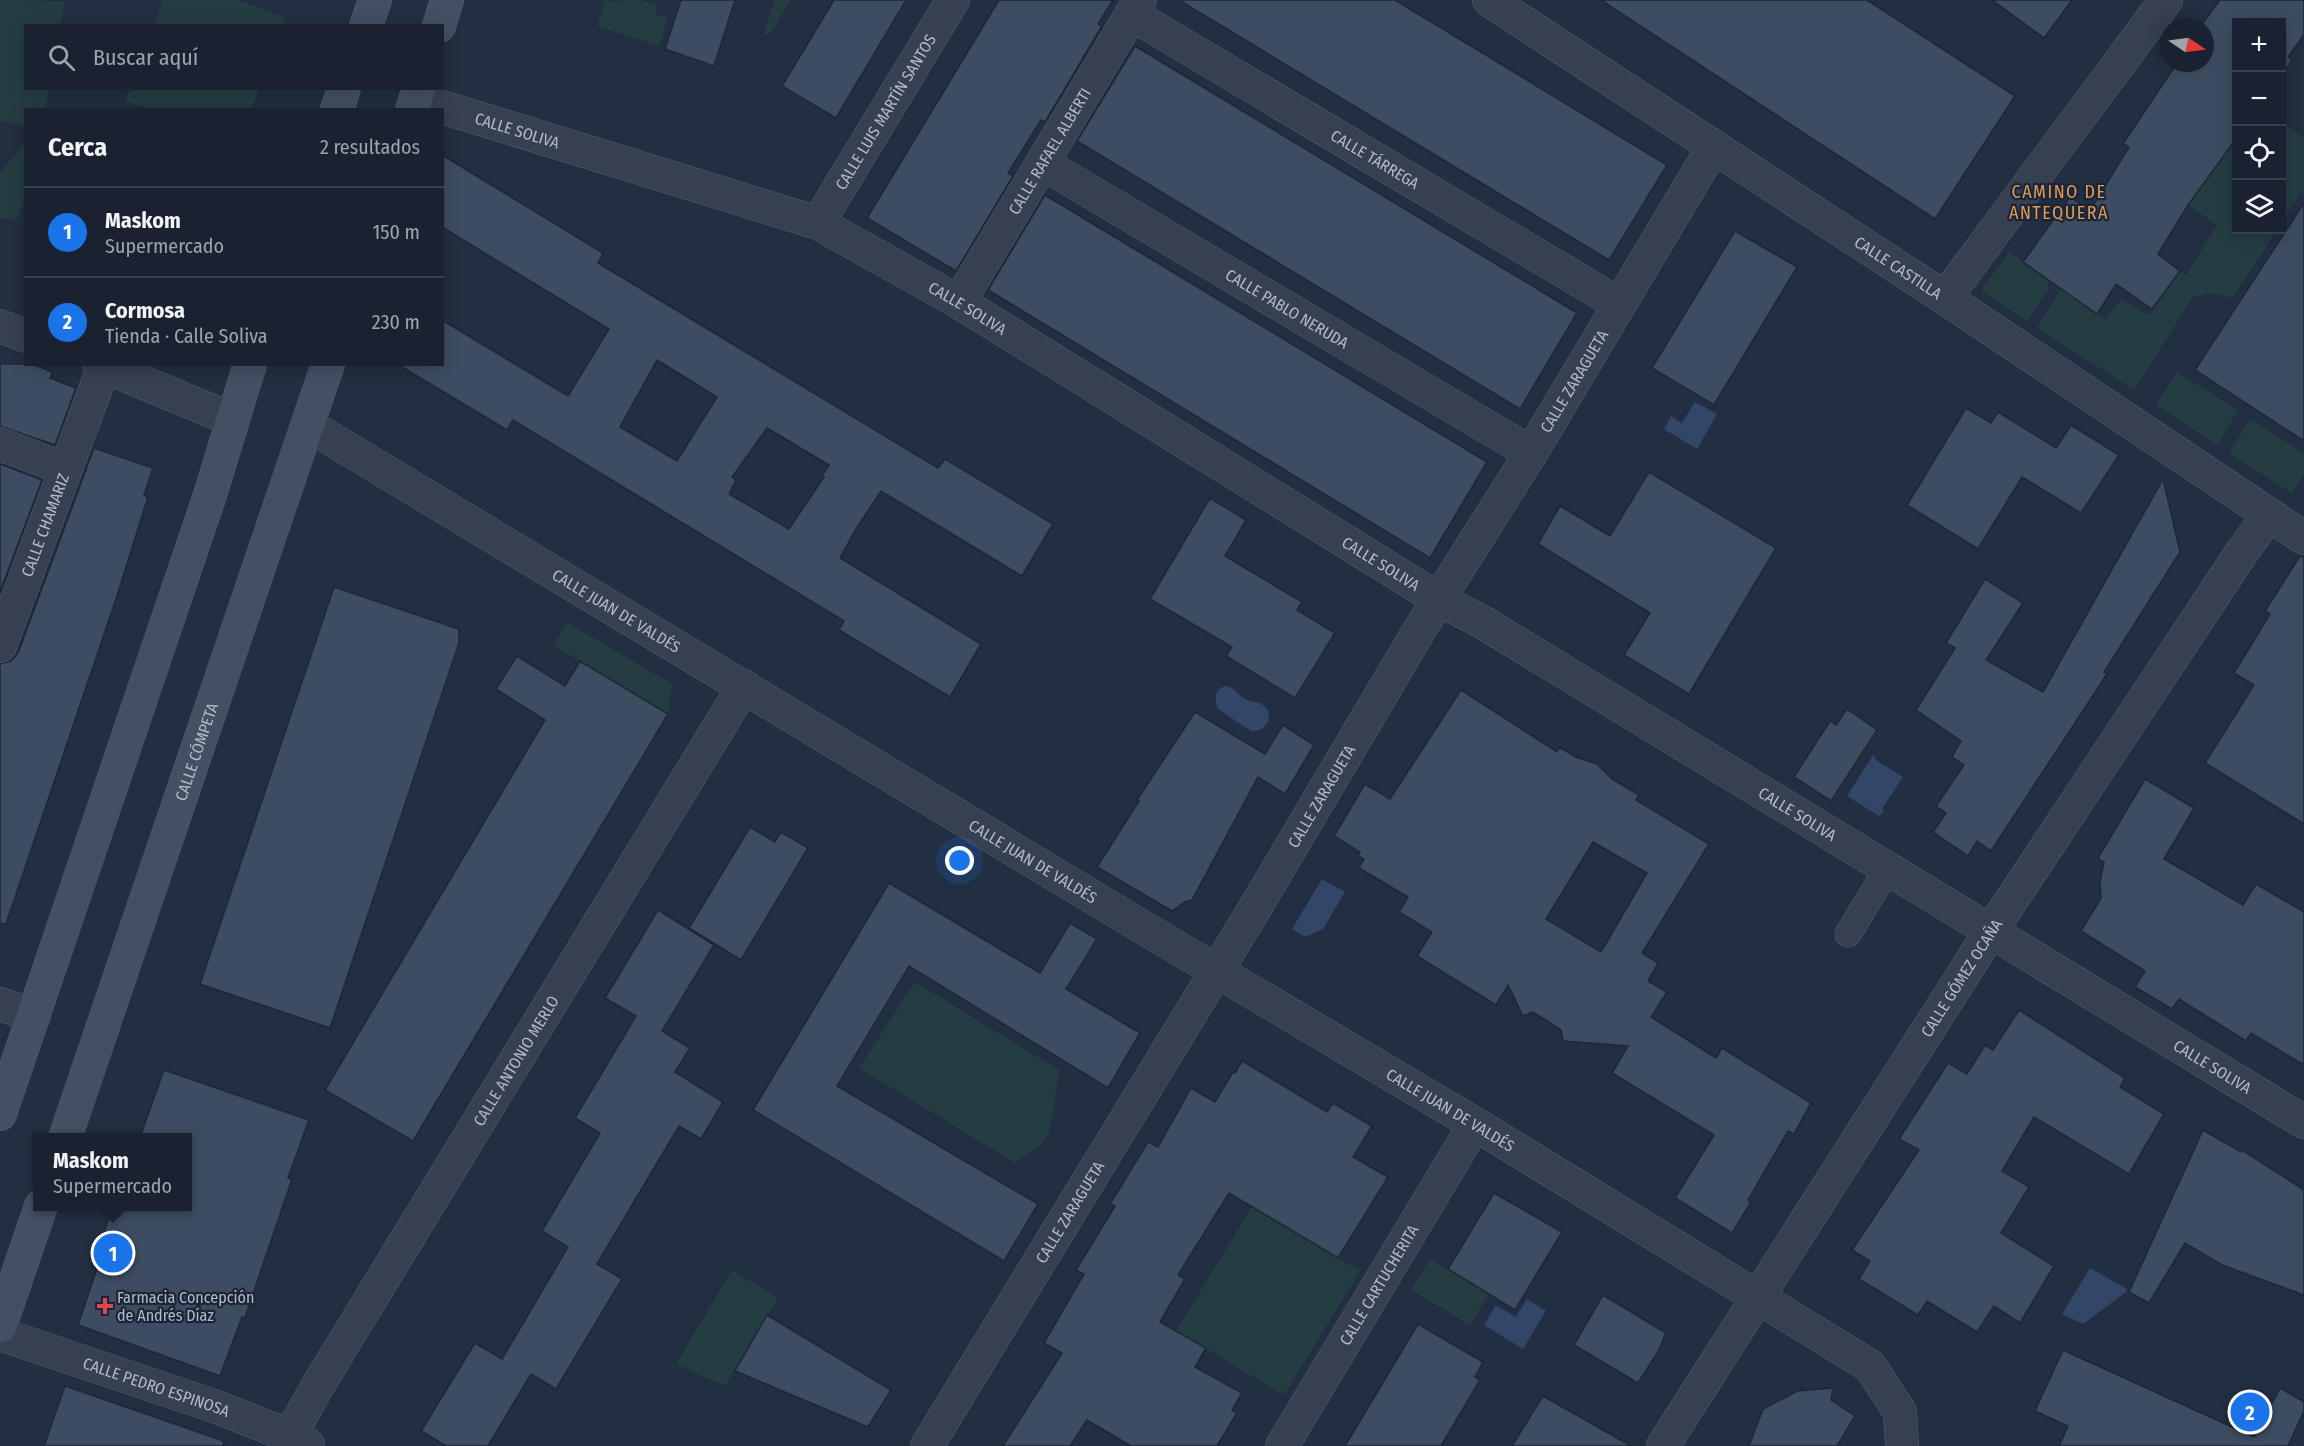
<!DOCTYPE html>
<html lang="es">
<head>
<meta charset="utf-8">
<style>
	:root { --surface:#1a2231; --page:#232a39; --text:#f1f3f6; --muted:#9fa4ab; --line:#383f4d; --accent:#1a73e8 }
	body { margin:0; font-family:"Fira Sans Condensed",sans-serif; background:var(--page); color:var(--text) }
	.controls { position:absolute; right:18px; top:18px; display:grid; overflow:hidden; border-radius:0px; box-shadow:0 3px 15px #0003 }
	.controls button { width:54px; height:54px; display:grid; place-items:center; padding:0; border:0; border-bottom:2px solid var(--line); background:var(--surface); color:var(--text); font:30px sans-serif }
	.compass { position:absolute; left:2160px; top:18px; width:54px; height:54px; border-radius:50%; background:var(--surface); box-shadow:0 3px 15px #0003; rotate:103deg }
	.you { position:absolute; left:960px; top:861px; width:21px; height:21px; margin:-15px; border:4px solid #fff; border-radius:50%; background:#1a73e8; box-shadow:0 0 0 9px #1a73e833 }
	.badge { display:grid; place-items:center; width:39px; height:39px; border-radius:50%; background:var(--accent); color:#fff; font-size:20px; font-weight:700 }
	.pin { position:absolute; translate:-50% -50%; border:3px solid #fff; box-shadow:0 2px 6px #0006 }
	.popup { position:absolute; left:33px; top:1133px; width:159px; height:78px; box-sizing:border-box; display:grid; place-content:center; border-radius:0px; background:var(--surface); filter:drop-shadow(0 2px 4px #0005); font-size:20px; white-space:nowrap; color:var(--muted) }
	.popup b { font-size:22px; color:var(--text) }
	.popup::after { content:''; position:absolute; left:50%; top:100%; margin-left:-12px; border:12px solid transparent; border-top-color:var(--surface) }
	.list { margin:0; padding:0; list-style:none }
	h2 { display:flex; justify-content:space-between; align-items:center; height:78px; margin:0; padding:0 24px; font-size:26px }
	h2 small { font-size:20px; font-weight:400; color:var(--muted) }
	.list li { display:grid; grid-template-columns:39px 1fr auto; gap:18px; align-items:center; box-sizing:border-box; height:90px; padding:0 24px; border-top:2px solid var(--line) }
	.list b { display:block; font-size:22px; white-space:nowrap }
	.list p { margin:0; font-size:20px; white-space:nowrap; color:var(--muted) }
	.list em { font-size:20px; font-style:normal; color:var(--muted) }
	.icon { flex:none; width:33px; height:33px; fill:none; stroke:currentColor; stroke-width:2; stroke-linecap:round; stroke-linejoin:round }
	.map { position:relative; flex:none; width:2304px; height:1446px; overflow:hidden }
	.search { position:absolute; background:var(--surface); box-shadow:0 3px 15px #0003; left:24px; top:24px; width:420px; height:66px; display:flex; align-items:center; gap:15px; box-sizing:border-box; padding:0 21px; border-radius:0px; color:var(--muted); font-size:22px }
	.panel { position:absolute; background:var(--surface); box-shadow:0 3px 15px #0003; left:24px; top:108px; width:420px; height:258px; border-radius:0px }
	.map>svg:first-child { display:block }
</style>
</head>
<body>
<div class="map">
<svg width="2304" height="1446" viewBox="0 0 2304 1446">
	<rect width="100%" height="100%" fill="#222e41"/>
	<g fill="#243d42">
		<path d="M 0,0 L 65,1 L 60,25 L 26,26 L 26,88 L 49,89 L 45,109 L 26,110 L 25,126 L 0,121 Z"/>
		<path d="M 163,0 L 237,0 L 286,18 L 283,25 L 154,25 Z"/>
		<path d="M 606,0 L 621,3 L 622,0 L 640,0 L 658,6 L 655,14 L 668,18 L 659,46 L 597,26 Z"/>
		<path d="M 775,0 L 791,0 L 770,34 L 766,35 L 764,33 Z"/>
		<path d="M 130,89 L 130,88 L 259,89 L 251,110 L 149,109 L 126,101 Z"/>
		<path d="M 2282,123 L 2304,138 L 2304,188 L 2282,222 Z"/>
		<path d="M 2236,139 L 2236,230 L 2277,230 L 2232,298 L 2214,293 L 2193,297 L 2134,390 L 2037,328 L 2061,288 L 2106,320 L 2121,299 L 2148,315 L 2180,271 L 2186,275 L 2217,225 L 2188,205 Z"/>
		<path d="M 25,143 L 25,198 L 16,221 L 0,217 L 0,173 Z"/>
		<path d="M 2009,252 L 2048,279 L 2048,289 L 2027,321 L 1981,291 Z"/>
		<path d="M 2177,372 L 2238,410 L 2217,445 L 2156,405 Z"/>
		<path d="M 2250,419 L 2304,453 L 2304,473 L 2292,493 L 2229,453 Z"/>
		<path d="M 568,623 L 672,684 L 668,714 L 553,645 Z"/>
		<path d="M 915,982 L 1059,1070 L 1049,1134 L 1042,1144 L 1015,1163 L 859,1068 Z"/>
		<path d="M 1252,1207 L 1360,1271 L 1284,1395 L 1176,1331 Z"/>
		<path d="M 1430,1259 L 1489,1294 L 1470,1325 L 1411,1290 Z"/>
		<path d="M 732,1270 L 778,1298 L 725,1386 L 676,1364 Z"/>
	</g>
	<g fill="#324668">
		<path d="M 1695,402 L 1717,414 L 1697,449 L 1664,429 L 1671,416 L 1682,423 Z"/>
		<path d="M 1225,686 C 1235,687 1237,694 1245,699 C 1251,702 1258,701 1263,705 C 1276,715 1266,733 1251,731 L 1218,709 C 1214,699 1214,690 1225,686 Z"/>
		<path d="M 1873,755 L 1876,760 L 1903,777 L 1882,809 L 1884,811 L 1879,816 L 1847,796 Z"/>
		<path d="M 1322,879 L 1345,892 L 1323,929 L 1305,937 L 1292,929 Z"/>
		<path d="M 2090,1268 L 2127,1289 L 2126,1292 L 2083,1324 L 2062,1314 Z"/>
		<path d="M 1527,1299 L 1546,1311 L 1523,1349 L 1484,1325 L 1496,1305 L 1516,1317 Z"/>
	</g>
	<g fill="#3d4c61" stroke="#1d2738" stroke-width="1.5" fill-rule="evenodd">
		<path d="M 681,0 L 735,0 L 714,66 L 665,49 Z"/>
		<path d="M 834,0 L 906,0 L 836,118 L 782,86 Z"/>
		<path d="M 999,0 L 1113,0 L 1098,24 L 1102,26 L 1045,122 L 1041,120 L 1008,173 L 1013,176 L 956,271 L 867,218 Z"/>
		<path d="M 1179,0 L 1395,0 L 1667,165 L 1609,260 Z"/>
		<path d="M 1601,0 L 1867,0 L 2015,96 L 1935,219 Z"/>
		<path d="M 1992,0 L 2072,0 L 2044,38 Z"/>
		<path d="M 2220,0 L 2304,0 L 2304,35 L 2288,57 L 2292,60 L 2282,75 L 2282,22 L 2236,22 L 2236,139 L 2188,205 L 2158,254 L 2180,271 L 2152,309 L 2116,284 L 2097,314 L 2023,262 L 2070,197 L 2090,211 L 2129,147 L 2123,144 L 2177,63 L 2205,63 L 2205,27 L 2200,27 Z"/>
		<path d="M 1135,46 L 1577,313 L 1520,409 L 1077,141 Z"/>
		<path d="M 442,155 L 603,253 L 598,263 L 938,468 L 945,459 L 1053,524 L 1022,576 L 881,491 L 856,529 L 840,558 L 981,644 L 950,697 L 839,630 L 844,621 L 513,420 L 507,430 L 397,364 L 442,364 L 442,320 L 568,396 L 609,329 L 442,227 ZM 657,360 L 717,397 L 677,461 L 620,427 ZM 767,428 L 829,465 L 822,476 L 824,477 L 789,529 L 729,494 L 736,480 L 732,477 Z"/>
		<path d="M 1045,195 L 1487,462 L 1430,558 L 988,290 Z"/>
		<path d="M 2304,203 L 2304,441 L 2195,370 Z"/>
		<path d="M 1735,231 L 1797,267 L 1714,405 L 1652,368 Z"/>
		<path d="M 0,364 L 33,364 L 52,372 L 50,378 L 76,388 L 55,445 L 0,426 Z"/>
		<path d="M 1966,408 L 1991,423 L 1998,412 L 2056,448 L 2071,425 L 2119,455 L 2081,513 L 2022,477 L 1978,549 L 1907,505 Z"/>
		<path d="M 94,448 L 153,468 L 144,495 L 148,497 L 116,599 L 6,924 L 0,923 L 0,664 L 11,661 L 18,653 Z"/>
		<path d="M 0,464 L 42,480 L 0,592 Z"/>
		<path d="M 1649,472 L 1776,548 L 1689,694 L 1624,655 L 1650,613 L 1538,544 L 1560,506 L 1610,536 Z"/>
		<path d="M 2163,479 L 2180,552 L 2104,672 L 2107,674 L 1991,851 L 1977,841 L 1968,856 L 1933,832 L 1946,813 L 1936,806 L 1964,765 L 1952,757 L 1961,741 L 1916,710 L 1955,648 L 1946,643 L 1985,579 L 2023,603 L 1986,660 L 2043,692 Z"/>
		<path d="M 1210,498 L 1246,520 L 1225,556 L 1302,602 L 1297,610 L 1335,633 L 1295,698 L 1226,656 L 1232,647 L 1150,599 Z"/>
		<path d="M 2300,556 L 2304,557 L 2304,824 L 2205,763 L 2254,685 L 2234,673 L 2270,614 L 2265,611 Z"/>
		<path d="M 334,587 L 459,629 L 459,643 L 330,1028 L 200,984 Z"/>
		<path d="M 517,656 L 565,686 L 580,661 L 668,714 L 413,1141 L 325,1090 L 545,720 L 496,689 Z"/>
		<path d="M 1461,690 L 1557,752 L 1559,747 L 1576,757 L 1597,764 L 1612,779 L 1639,795 L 1636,800 L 1709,844 L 1642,953 L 1658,963 L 1648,981 L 1667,992 L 1651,1017 L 1716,1058 L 1722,1048 L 1811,1103 L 1794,1134 L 1788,1131 L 1748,1200 L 1751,1202 L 1732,1233 L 1675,1198 L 1714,1135 L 1612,1073 L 1628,1046 L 1563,1041 L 1561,1030 L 1533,1012 L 1523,1016 L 1508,985 L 1496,1005 L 1417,956 L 1432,932 L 1399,912 L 1408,897 L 1359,868 L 1364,859 L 1358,856 L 1360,852 L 1334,836 L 1365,784 L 1390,799 ZM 1593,842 L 1647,873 L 1601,952 L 1546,919 Z"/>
		<path d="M 1847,709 L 1877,730 L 1831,801 L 1794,777 L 1830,721 L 1836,725 Z"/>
		<path d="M 1195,712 L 1265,754 L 1283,725 L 1314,745 L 1285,794 L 1258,777 L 1192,900 L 1185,902 L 1172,911 L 1097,867 L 1139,801 L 1137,800 Z"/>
		<path d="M 2145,779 L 2194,808 L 2164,859 L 2243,905 L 2256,884 L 2304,912 L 2304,1065 L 2251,1033 L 2246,1041 L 2179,999 L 2172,1009 L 2135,987 L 2145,971 L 2081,931 L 2101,898 L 2100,882 L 2104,862 L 2098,858 Z"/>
		<path d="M 750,827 L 775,842 L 781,832 L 808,848 L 741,960 L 689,928 Z"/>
		<path d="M 889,883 L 1040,973 L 1070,923 L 1097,939 L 1066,989 L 1140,1033 L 1108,1088 L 909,966 L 837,1086 L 1038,1204 L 1004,1261 L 753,1110 Z"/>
		<path d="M 658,910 L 714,945 L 662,1031 L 690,1048 L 675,1072 L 723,1102 L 701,1139 L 679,1126 L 597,1264 L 622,1279 L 556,1389 L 531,1374 L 488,1446 L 446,1446 L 421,1431 L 475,1343 L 502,1359 L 568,1247 L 542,1231 L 600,1133 L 575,1118 L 636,1016 L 605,998 Z"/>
		<path d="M 2019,1010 L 2125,1078 L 2120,1087 L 2164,1114 L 2129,1174 L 2034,1117 L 2002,1171 L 2029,1187 L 2001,1233 L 2054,1266 L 2020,1323 L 1994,1306 L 1977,1332 L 1927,1301 L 1918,1315 L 1859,1279 L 1870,1261 L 1852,1250 L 1919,1150 L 1899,1139 L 1948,1063 L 1967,1074 L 1985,1045 L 1993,1050 Z"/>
		<path d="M 1242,1061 L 1327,1112 L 1333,1103 L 1372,1126 L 1353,1157 L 1388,1177 L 1338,1258 L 1229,1193 L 1178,1275 L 1185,1279 L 1160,1322 L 1206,1348 L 1195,1367 L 1242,1393 L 1232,1410 L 1237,1413 L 1217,1446 L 1131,1446 L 1087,1420 L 1070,1446 L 1003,1446 L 1062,1353 L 1044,1343 L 1084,1274 L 1076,1270 L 1115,1206 L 1110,1204 L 1148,1142 L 1158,1147 L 1191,1088 L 1215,1102 L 1233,1072 L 1235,1073 Z"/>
		<path d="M 164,1070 L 309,1120 L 288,1178 L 292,1179 L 245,1318 L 242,1317 L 220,1376 L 78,1325 L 97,1268 L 92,1266 L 113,1206 L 188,1206 L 188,1137 L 140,1137 Z"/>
		<path d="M 2203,1130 L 2241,1152 L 2242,1150 L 2304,1190 L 2304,1295 L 2222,1265 L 2185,1243 L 2149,1303 L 2129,1292 Z"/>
		<path d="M 1494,1193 L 1562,1232 L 1515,1310 L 1448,1269 Z"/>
		<path d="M 1603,1295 L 1666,1333 L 1659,1350 L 1638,1383 L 1574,1345 Z"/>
		<path d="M 767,1315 L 891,1390 L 868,1427 L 735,1371 Z"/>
		<path d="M 1418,1324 L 1483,1362 L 1475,1377 L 1480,1380 L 1441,1446 L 1345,1446 Z"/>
		<path d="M 2063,1350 L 2254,1437 L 2280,1388 L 2304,1402 L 2304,1411 L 2288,1446 L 2059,1446 L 2068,1426 L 2035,1411 Z"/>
		<path d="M 65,1386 L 224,1441 L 223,1446 L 44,1446 Z"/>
		<path d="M 1833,1388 L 1831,1400 L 1855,1416 L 1837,1446 L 1749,1446 L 1763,1409 L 1797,1391 Z"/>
		<path d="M 1543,1396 L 1631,1446 L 1512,1446 Z"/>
	</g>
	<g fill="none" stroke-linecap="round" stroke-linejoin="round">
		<g stroke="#545e6e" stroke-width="27">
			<path id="service" d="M 1848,934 L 1888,868"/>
		</g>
		<g stroke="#545e6e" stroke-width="34">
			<g id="pedestrian">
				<path id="s1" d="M 1131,14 L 1619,304"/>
				<path id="s2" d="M 416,99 L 627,164"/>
				<path d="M 0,444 L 65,469"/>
				<path id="s3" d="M 0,646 L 104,366"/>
			</g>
		</g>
		<g stroke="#545e6e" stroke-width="34">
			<g id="minor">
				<path id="s4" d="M 1042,163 L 1531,453"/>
				<path id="s5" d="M 627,164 L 818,223 L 959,302 L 1440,600 L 1484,623 L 2304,1122"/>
				<path id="s6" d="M 818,223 L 953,0"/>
				<path d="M 1945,298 L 2166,0"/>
				<path id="s7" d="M 959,302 L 1140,0"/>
				<path d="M 0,326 L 26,336"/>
				<path d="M 99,364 L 233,420"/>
				<path id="s8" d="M 308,425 L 1144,928 L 1475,1124 L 1870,1366 L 1900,1412 L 1902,1446"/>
				<path d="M 0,1004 L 34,1016"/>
				<path id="s9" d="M 0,1334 L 217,1407 L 290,1436 L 308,1445"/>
				<path id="s10" d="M 290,1436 L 317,1387 L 744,686"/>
				<path id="s11" d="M 927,1446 L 1258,903 L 1420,629 L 1531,453 L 1714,146"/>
				<path id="s12" d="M 1282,1446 L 1475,1124"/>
				<path id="s13" d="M 1663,1446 L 1991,931 L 2242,552 L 2269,515"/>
			</g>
		</g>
		<g stroke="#545e6e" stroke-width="34">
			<g id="tertiary">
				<path id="s14" d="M 1489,0 L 1945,298 L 2304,538"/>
			</g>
		</g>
		<g stroke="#545e6e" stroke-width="34">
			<g id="secondary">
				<path d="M 366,26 L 375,0"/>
				<path d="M 439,26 L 447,0"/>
				<path d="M 337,110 L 344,88"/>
				<path d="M 412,110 L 419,88"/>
				<path d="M 0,1114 L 210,495 L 250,364"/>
				<path id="s15" d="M 65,1138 L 328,364"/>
				<path d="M 0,1326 L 41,1206"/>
			</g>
		</g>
		<use href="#service" stroke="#364051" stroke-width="26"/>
		<use href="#pedestrian" stroke="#364051" stroke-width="33"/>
		<use href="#minor" stroke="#364051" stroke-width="33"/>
		<use href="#tertiary" stroke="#364051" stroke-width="33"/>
		<use href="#secondary" stroke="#444f64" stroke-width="33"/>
	</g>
	<path fill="#e0444e" stroke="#1b2536" stroke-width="2" d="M102 1297h6v6h6v6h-6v6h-6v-6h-6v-6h6z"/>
	<g text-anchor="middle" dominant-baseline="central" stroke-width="4.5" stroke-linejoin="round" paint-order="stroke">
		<g font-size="16" fill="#b3bbcb" stroke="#1b2536">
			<text stroke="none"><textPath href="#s6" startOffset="130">CALLE LUIS MARTÍN SANTOS</textPath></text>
			<text stroke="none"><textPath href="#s2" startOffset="106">CALLE SOLIVA</textPath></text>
			<text stroke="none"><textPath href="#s7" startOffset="176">CALLE RAFAEL ALBERTI</textPath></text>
			<text stroke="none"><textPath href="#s1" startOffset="284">CALLE TÁRREGA</textPath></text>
			<text stroke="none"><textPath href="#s14" startOffset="489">CALLE CASTILLA</textPath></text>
			<text stroke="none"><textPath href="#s4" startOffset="285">CALLE PABLO NERUDA</textPath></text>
			<text stroke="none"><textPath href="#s5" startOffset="372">CALLE SOLIVA</textPath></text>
			<text stroke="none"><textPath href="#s11" startOffset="1246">CALLE ZARAGUETA</textPath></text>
			<text stroke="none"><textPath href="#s3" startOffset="129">CALLE CHAMARIZ</textPath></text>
			<text stroke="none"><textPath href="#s5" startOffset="858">CALLE SOLIVA</textPath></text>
			<text stroke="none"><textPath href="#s8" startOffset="360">CALLE JUAN DE VALDÉS</textPath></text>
			<text stroke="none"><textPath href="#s15" startOffset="408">CALLE CÓMPETA</textPath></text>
			<text stroke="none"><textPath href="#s11" startOffset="760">CALLE ZARAGUETA</textPath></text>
			<text stroke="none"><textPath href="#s5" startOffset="1344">CALLE SOLIVA</textPath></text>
			<text stroke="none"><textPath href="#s8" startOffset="846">CALLE JUAN DE VALDÉS</textPath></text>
			<text stroke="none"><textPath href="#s13" startOffset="555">CALLE GÓMEZ OCAÑA</textPath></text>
			<text stroke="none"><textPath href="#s10" startOffset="438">CALLE ANTONIO MERLO</textPath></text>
			<text stroke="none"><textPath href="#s5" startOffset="1830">CALLE SOLIVA</textPath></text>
			<text stroke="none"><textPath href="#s8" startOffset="1332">CALLE JUAN DE VALDÉS</textPath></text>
			<text stroke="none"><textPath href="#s11" startOffset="274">CALLE ZARAGUETA</textPath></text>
			<text stroke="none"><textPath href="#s12" startOffset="188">CALLE CARTUCHERITA</textPath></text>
			<text stroke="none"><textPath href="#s9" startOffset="165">CALLE PEDRO ESPINOSA</textPath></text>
		</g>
		<g font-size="16" fill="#b3bbcb" stroke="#1b2536" text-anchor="start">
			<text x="117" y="1297">Farmacia Concepción<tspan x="117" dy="18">de Andrés Díaz</tspan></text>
		</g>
		<g font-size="18" letter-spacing="1.5" fill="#e09a59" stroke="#1b2536">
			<text x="2059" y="192">CAMINO DE<tspan x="2059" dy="21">ANTEQUERA</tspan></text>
		</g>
	</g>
</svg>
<div class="controls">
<button>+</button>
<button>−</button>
<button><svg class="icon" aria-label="locate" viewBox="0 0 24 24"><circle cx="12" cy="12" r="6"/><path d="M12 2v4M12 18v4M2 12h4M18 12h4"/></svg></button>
<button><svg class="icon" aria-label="layers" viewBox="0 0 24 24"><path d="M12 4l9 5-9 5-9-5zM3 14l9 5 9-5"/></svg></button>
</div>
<svg class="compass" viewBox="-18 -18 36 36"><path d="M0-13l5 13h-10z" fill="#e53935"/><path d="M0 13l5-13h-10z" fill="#9fa4ab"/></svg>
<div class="you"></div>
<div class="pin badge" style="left:113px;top:1253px">1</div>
<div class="popup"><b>Maskom</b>Supermercado</div>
<div class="pin badge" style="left:2250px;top:1412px">2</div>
<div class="search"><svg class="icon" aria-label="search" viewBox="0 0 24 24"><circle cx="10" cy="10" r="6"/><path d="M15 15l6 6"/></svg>Buscar aquí</div>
<section class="panel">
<h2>Cerca<small>2 resultados</small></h2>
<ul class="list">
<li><span class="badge">1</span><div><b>Maskom</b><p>Supermercado</p></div><em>150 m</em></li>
<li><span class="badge">2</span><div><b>Cormosa</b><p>Tienda · Calle Soliva</p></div><em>230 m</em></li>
</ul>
</section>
</div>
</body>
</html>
